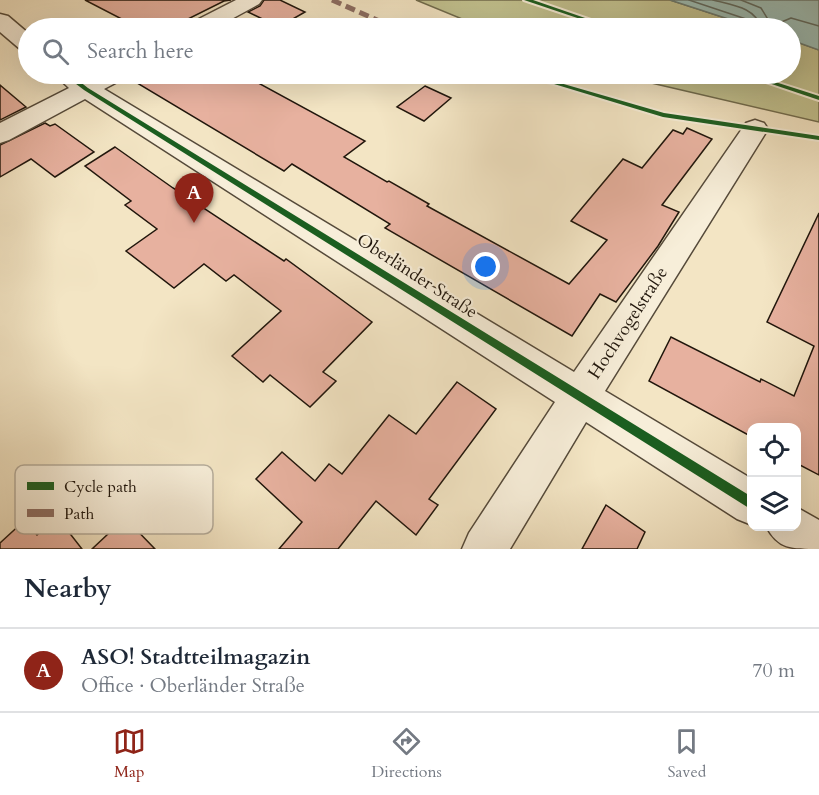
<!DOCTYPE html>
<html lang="en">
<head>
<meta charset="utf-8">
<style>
	:root { --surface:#fff; --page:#f2f2f3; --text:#1f2937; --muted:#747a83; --line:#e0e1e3; --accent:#8f2418 }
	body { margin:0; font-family:Cardo,serif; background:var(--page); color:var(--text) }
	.controls { position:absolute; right:18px; bottom:18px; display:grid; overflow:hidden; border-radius:12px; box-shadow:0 6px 24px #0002 }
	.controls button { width:54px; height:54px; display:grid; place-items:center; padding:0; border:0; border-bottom:2px solid var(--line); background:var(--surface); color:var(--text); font:30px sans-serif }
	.you { position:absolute; left:486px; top:267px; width:21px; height:21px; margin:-15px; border:4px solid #fff; border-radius:50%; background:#1a73e8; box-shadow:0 0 0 9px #1a73e833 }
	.badge { display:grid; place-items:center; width:39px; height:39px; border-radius:50%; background:var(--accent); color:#fff; font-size:20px; font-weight:700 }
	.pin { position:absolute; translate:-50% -50px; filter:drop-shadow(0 2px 3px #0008) }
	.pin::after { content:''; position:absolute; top:32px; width:21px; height:18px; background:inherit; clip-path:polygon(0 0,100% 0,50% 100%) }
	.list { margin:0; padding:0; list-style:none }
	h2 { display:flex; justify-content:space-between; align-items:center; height:78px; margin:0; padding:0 24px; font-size:26px }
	h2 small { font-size:20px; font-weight:400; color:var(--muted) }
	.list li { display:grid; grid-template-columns:39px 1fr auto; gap:18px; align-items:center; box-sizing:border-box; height:84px; padding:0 24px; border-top:2px solid var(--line) }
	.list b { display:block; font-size:22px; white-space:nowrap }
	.list p { margin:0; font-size:20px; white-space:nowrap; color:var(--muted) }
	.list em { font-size:20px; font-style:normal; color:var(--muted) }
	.icon { flex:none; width:33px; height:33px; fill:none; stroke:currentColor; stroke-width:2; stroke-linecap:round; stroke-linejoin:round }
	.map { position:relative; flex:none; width:819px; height:549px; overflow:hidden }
	.search { position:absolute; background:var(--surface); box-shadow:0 6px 24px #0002; left:18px; right:18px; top:18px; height:66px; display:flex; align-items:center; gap:15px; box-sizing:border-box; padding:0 21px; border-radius:33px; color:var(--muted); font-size:22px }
	.sheet { height:162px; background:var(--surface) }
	nav { display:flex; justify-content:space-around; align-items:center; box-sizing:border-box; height:84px; border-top:2px solid var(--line); background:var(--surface); font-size:16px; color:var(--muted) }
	nav a { display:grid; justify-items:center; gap:3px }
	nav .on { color:var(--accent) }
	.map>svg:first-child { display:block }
</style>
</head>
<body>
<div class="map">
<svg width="819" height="549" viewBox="0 0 819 549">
	<rect width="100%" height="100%" fill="#f3e5c4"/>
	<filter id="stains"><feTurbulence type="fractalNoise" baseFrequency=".00333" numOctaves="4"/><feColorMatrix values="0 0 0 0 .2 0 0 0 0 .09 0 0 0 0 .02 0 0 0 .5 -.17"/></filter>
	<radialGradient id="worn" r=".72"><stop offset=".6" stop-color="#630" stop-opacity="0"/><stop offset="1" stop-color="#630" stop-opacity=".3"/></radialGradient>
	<g fill="#c2c290" stroke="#716c4e" stroke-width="1.5">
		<path d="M 416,0 L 670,0 L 756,28 L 484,28 Z"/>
		<path d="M 791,40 L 819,50 L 819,122 L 647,82 L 620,74 L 790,74 Z"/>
	</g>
	<path fill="#9cbfb8" stroke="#6a7b73" stroke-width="1.5" d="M 670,0 L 819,0 L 819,50 L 791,40 L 790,28 L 756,28 Z"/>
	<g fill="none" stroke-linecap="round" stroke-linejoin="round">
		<g stroke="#5e6a62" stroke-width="1.5">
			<path d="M 689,0 L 749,20 L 754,28"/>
			<path d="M 713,0 C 731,5 756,7 761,28"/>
			<path d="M 741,0 L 761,8 L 772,26 L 791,18 L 819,26"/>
		</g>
	</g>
	<g fill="#e7b19f" stroke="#20160c" stroke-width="1.5">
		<path d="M 85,0 L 231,0 L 224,1 L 170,28 L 139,28 Z"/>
		<path d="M 264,0 L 280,0 L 305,12 L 279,27 L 248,12 L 260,6 Z"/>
		<path d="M 128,74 L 242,74 L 365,141 L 344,157 L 387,182 L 389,181 L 429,204 L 427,206 L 569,284 L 607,240 L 571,221 L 623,159 L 642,168 L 673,130 L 683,134 L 687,128 L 712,139 L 662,205 L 679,212 L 658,246 L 616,302 L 600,294 L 572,336 L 385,228 L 390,224 L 292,164 L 284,171 L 127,77 Z"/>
		<path d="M 0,85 L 26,107 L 0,120 Z"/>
		<path d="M 425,86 L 451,98 L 424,121 L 397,107 Z"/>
		<path d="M 45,123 L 50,126 L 55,124 L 94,152 L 55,177 L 31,159 L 0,177 L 0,145 Z"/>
		<path d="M 115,147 L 173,188 L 284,261 L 286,259 L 372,322 L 323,372 L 336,381 L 310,407 L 270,375 L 263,382 L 232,356 L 281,311 L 234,275 L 226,281 L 204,264 L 174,288 L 126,251 L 157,229 L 125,205 L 131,201 L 85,166 Z"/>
		<path d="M 819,213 L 819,475 L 796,463 L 796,428 L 752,428 L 752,437 L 649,381 L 671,337 L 760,382 L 761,379 L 794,396 L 814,346 L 767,322 Z"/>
		<path d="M 457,382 L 496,409 L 429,499 L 438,505 L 416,535 L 376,501 L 338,549 L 279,549 L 302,522 L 256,479 L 282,452 L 315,481 L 329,464 L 342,474 L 389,415 L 416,434 Z"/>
		<path d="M 606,505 L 645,532 L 637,549 L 582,549 Z"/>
		<path d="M 57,517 L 82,549 L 0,549 L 0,543 L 25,520 L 37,535 Z"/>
		<path d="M 125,518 L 155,549 L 92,549 Z"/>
	</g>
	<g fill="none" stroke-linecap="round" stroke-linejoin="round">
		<g stroke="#554a3a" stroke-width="3">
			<g id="minor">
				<path d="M 236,0 L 262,0 L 259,4 L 215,28 L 188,28 L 191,23 Z"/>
				<path d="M 0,14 L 8,16 L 28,33 L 28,51 L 20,49 L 0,32 Z"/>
				<path d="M 54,74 L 81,74 L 87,78 L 96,74 L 126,74 L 123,79 L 104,89 L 574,372 L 746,123 L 755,120 L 764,123 L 768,129 L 605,391 L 752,479 L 752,525 L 737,519 L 586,422 L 510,549 L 462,549 L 469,533 L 555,402 L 85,99 L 9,140 L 0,143 L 0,123 L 69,88 Z"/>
				<path d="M 796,507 L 819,520 L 819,549 C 791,549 778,549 766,526 L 796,526 Z"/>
			</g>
		</g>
		<use href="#minor" fill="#f7eed9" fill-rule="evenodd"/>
		<path stroke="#8d6e63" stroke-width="5" stroke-dasharray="10 5" stroke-linecap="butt" d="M 332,0 L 395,28"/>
		<g stroke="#f7eed9" stroke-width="4">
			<g id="cycleway">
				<path d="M 524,0 L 533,0 L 614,28 L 607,28 Z"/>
				<path d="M 63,74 L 70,74 L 88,88 L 752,497 L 752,510 L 84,90 Z"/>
				<path d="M 521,74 L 529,74 L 664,113 L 819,136 L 819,140 L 663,117 Z"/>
				<path d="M 742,74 L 750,74 L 819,96 L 819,100 Z"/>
			</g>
		</g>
		<use href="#cycleway" fill="#1b5e20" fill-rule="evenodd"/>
	</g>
	<g text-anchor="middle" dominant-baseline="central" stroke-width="4.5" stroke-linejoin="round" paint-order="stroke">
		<g font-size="18" fill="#20160c" stroke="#f7eed9">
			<text transform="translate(417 276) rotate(33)">Oberländer Straße</text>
			<text transform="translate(628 323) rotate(-57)">Hochvogelstraße</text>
		</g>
	</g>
	<rect x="15" y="465" width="198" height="69" rx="9" fill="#f7eed9" stroke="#b6ad9c" stroke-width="1.5"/>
	<rect x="27" y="482" width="27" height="8" fill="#1b5e20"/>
	<rect x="27" y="509" width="27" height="8" fill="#8d6e63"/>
	<g font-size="16" fill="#20160c">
		<text x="64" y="492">Cycle path</text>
		<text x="64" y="519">Path</text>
	</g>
	<rect width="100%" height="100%" filter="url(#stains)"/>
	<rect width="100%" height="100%" fill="url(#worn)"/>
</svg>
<div class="controls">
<button><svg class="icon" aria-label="locate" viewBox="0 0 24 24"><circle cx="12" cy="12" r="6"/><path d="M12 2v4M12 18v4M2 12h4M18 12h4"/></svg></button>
<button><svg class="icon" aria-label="layers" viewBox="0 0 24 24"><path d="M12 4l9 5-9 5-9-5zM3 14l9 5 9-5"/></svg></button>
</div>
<div class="you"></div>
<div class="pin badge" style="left:194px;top:223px">A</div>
<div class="search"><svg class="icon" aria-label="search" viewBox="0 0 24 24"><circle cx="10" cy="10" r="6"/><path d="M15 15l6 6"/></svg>Search here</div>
</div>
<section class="sheet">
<h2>Nearby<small></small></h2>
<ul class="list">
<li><span class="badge">A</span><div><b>ASO! Stadtteilmagazin</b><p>Office · Oberländer Straße</p></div><em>70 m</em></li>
</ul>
</section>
<nav>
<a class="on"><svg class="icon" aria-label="map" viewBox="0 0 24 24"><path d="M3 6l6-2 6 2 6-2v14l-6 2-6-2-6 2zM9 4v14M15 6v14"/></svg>Map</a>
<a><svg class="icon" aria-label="directions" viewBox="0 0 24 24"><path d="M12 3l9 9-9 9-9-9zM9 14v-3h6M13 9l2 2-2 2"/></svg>Directions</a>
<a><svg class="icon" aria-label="saved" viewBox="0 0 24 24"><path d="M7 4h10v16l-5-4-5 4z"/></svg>Saved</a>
</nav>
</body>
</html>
